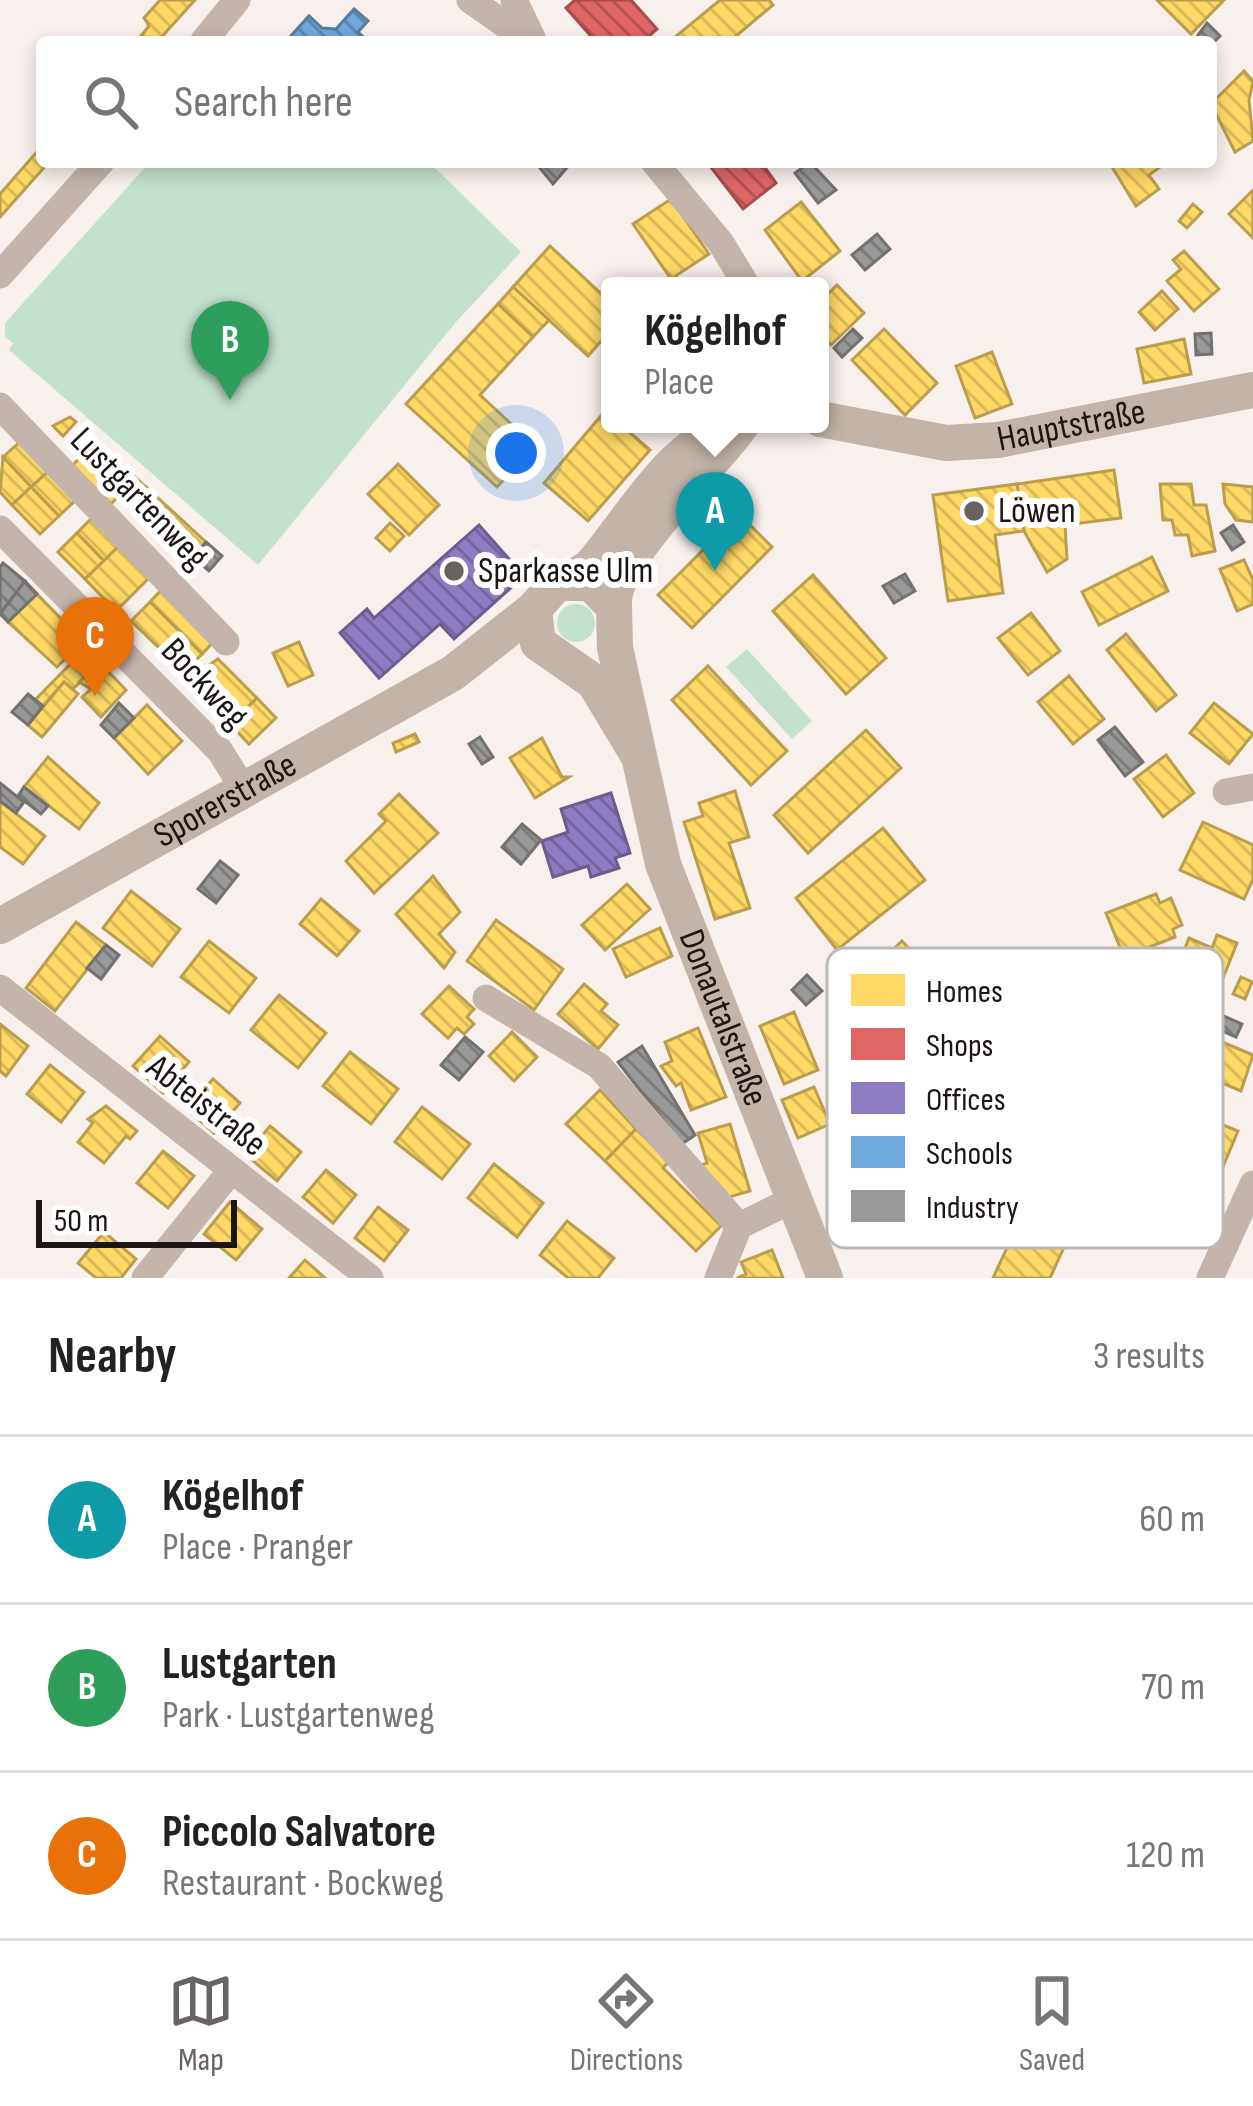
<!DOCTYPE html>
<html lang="en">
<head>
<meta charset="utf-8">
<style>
	:root { --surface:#fff; --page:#f6f6f6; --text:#222; --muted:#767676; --line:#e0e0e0; --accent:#686260 }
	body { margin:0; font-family:"Sofia Sans Condensed",sans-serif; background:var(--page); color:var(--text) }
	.scale { position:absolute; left:36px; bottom:30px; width:201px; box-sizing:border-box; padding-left:12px; border:6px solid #1b1614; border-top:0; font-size:33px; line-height:42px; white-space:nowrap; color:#1b1614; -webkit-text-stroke:9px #fff; paint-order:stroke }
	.you { position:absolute; left:516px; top:453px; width:42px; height:42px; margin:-30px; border:9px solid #fff; border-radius:50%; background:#1a73e8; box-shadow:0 0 0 18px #1a73e833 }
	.badge { display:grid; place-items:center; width:78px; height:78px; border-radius:50%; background:var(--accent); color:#fff; font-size:39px; font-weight:700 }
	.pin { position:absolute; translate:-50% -99px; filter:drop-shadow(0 3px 6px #0008) }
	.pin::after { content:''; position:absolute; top:63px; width:42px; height:36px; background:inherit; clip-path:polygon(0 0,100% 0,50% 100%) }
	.popup { position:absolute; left:601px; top:277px; width:228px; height:156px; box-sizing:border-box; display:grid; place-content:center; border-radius:12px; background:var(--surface); filter:drop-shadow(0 3px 9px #0005); font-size:39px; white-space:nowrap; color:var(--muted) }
	.popup b { font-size:45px; color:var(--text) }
	.popup::after { content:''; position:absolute; left:50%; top:100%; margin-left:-24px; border:24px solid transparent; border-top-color:var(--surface) }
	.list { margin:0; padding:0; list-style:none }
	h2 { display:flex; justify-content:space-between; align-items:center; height:156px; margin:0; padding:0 48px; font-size:51px }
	h2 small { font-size:39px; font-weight:400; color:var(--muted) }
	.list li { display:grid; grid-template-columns:78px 1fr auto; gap:36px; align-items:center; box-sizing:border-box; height:168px; padding:0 48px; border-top:3px solid var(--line) }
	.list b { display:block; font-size:45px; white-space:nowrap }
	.list p { margin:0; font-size:39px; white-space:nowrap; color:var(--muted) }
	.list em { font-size:39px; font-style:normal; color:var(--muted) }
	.icon { flex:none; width:66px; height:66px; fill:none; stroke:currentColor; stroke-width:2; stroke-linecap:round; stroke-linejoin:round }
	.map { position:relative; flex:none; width:1253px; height:1278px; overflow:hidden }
	.search { position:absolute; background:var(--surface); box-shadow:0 6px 18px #0003; left:36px; right:36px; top:36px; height:132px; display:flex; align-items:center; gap:30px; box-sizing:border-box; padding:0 42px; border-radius:12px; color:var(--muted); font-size:45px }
	.sheet { height:660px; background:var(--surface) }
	nav { display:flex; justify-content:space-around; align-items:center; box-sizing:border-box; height:168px; border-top:3px solid var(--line); background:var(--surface); font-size:33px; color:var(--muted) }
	nav a { display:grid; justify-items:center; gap:6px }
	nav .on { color:var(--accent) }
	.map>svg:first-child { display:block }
</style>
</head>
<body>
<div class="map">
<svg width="1253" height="1278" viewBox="0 0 1253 1278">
	<defs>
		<pattern id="homes-back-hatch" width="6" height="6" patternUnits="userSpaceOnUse" patternTransform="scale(3)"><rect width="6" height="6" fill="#ffd966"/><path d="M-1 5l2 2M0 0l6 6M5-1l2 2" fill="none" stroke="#daba58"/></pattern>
		<pattern id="shops-back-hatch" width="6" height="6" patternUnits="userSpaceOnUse" patternTransform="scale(3)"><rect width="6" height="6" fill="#e06666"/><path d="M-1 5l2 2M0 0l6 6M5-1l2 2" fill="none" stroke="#b55353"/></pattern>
		<pattern id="offices-back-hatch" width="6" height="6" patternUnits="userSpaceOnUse" patternTransform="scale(3)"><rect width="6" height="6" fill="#8e7cc3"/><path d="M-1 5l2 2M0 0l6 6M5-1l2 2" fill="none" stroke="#73659d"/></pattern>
		<pattern id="schools-back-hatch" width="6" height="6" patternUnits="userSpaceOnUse" patternTransform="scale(3)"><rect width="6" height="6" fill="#6fa8dc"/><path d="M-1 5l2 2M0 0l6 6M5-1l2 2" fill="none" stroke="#5a88b1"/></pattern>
		<pattern id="industry-back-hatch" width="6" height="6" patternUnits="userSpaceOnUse" patternTransform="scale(3)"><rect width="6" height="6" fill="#999"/><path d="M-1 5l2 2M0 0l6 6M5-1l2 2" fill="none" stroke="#7c7c7c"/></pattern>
	</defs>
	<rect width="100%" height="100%" fill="#f8f0ed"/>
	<g fill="#c3e2ce">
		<path d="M 150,162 L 429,162 L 521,252 L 456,322 L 258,565 L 9,350 L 13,343 L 5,337 L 5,323 Z"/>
		<circle cx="576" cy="623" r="19"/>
		<path d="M 747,649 L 812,721 L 792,739 L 726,667 Z"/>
	</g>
	<g fill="url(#homes-back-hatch)" stroke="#bb9e4d" stroke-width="3">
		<path d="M 160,0 L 195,0 L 157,42 L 136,42 L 149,26 L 144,18 Z"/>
		<path d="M 720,0 L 769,0 L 773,5 L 729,42 L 680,42 L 675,37 Z"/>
		<path d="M 1157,0 L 1224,0 L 1191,34 Z"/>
		<path d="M 1244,71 L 1253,81 L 1249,100 L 1253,141 L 1235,152 L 1211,104 Z"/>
		<path d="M 42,146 L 42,162 L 49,162 L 0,217 L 0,194 Z"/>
		<path d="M 1109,162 L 1167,162 L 1149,175 L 1159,189 L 1136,206 Z"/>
		<path d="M 1253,190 L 1253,238 L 1229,214 Z"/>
		<path d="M 671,199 L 709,254 L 671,279 L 633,224 Z"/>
		<path d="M 801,202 L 840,251 L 802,281 L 765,230 Z"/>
		<path d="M 1193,204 L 1202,212 L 1187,228 L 1179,221 Z"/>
		<path d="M 550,246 L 610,302 L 610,331 L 588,356 L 513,287 Z"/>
		<path d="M 1184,251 L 1219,289 L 1194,311 L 1167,281 L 1181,269 L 1173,260 Z"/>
		<path d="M 837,285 L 864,313 L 831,345 L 820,334 L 820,292 L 825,297 Z"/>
		<path d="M 513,287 L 549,320 L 533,337 L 498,304 Z"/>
		<path d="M 1162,291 L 1178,309 L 1155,330 L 1139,312 Z"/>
		<path d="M 498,304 L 533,337 L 480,395 L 535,446 L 497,487 L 406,404 Z"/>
		<path d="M 884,329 L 937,383 L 905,415 L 852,360 Z"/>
		<path d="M 1184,339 L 1191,374 L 1144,383 L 1137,349 Z"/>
		<path d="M 992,352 L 1012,404 L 975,418 L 956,366 Z"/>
		<path d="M 605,411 L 610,424 L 620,424 L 650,450 L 588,521 L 544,483 Z"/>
		<path d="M 70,417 L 76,422 L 63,436 L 53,426 Z"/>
		<path d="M 22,440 L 50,470 L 31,487 L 3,457 Z"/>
		<path d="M 95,441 L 146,487 L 133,501 L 123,491 L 111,504 L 72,466 Z"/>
		<path d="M 3,457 L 31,487 L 12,505 L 0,492 Z"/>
		<path d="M 398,464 L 439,505 L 409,535 L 368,494 Z"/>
		<path d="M 50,470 L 77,499 L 59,516 L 31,487 Z"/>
		<path d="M 1114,470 L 1121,518 L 1065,525 L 1067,559 L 1047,572 L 1024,531 L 1017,484 Z"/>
		<path d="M 1017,484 L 1024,531 L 995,535 L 1003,593 L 948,601 L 933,495 Z"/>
		<path d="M 1160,484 L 1191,484 L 1194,505 L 1206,505 L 1215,551 L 1192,556 L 1188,535 L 1175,535 L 1172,520 L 1163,520 Z"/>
		<path d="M 1223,484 L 1253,487 L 1253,522 L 1236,520 L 1225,504 Z"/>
		<path d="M 31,487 L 59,516 L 40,534 L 12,505 Z"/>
		<path d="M 146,487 L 206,542 L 187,564 L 176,554 L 183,546 L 133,501 Z"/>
		<path d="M 96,514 L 123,542 L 104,561 L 77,533 Z"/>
		<path d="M 739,514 L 772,547 L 692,628 L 658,595 Z"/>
		<path d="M 390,523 L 404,536 L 390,551 L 376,538 Z"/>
		<path d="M 77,533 L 104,561 L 85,579 L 58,552 Z"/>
		<path d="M 123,542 L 154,573 L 116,611 L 85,579 Z"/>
		<path d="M 1152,557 L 1168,591 L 1099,625 L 1082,592 Z"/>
		<path d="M 1244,560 L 1253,580 L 1253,604 L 1237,611 L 1220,569 Z"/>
		<path d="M 813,575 L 886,658 L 846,694 L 773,611 Z"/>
		<path d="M 165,586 L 218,637 L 202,654 L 150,602 Z"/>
		<path d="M 37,594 L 83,641 L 57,667 L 8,622 Z"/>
		<path d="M 150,602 L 202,654 L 184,672 L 131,621 Z"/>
		<path d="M 1031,613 L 1060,651 L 1028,675 L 998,638 Z"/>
		<path d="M 1126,634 L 1176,695 L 1156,711 L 1107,650 Z"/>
		<path d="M 299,642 L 313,675 L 288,686 L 273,653 Z"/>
		<path d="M 86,648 L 100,663 L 73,689 L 64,682 L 43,706 L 35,700 Z"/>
		<path d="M 218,659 L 257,698 L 230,724 L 187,680 Z"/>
		<path d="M 100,663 L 126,690 L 101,717 L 82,697 L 91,689 L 79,682 Z"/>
		<path d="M 708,666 L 787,751 L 751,785 L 672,700 Z"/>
		<path d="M 1069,676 L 1104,719 L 1073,744 L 1038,702 Z"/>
		<path d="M 64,682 L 78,694 L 42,737 L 28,725 Z"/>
		<path d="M 257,698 L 276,718 L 249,744 L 230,724 Z"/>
		<path d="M 1214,703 L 1253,734 L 1229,764 L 1190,733 Z"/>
		<path d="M 147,705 L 182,741 L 148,774 L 114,738 Z"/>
		<path d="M 866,730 L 901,768 L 808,853 L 774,815 Z"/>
		<path d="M 415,734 L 419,742 L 396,752 L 393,743 Z"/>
		<path d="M 542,738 L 562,777 L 569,777 L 535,798 L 510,758 Z"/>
		<path d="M 1166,755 L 1194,793 L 1163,817 L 1134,779 Z"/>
		<path d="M 48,757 L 99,803 L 79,829 L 24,787 Z"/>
		<path d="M 735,791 L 749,837 L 729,843 L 750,908 L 715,919 L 684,822 L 703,816 L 699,803 Z"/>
		<path d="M 399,794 L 438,833 L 374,893 L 346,861 L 386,821 L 379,814 Z"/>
		<path d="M 0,801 L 45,836 L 23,864 L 0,847 Z"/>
		<path d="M 1203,822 L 1253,845 L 1253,879 L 1244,899 L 1180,870 Z"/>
		<path d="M 883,828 L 925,880 L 837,950 L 796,898 Z"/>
		<path d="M 433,876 L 460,912 L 439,934 L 455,952 L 444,968 L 396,914 Z"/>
		<path d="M 627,884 L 650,909 L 605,950 L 582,925 Z"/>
		<path d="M 131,891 L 180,929 L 152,966 L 103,928 Z"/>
		<path d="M 1156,894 L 1160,903 L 1171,898 L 1182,925 L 1173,929 L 1175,937 L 1124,957 L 1106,913 Z"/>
		<path d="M 321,899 L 359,931 L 337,956 L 300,924 Z"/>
		<path d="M 496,920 L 563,969 L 534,1010 L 467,961 Z"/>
		<path d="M 76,922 L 106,945 L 55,1011 L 26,988 Z"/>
		<path d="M 660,928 L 672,956 L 626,977 L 613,949 Z"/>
		<path d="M 1217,935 L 1237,943 L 1215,998 L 1172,981 L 1189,938 L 1212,948 Z"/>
		<path d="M 209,941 L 256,978 L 229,1013 L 181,977 Z"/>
		<path d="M 902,941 L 937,979 L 899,1015 L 864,977 Z"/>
		<path d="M 1241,977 L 1252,982 L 1245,999 L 1233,994 Z"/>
		<path d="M 584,984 L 607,1004 L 601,1011 L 618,1025 L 598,1049 L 558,1014 Z"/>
		<path d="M 1023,985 L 1051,1017 L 1021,1044 L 993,1012 Z"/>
		<path d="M 449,986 L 474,1009 L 467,1017 L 474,1024 L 464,1034 L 457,1028 L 448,1038 L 422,1014 Z"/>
		<path d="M 1129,988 L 1173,1007 L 1157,1044 L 1113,1024 Z"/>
		<path d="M 279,995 L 326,1033 L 298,1068 L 251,1030 Z"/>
		<path d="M 794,1012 L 818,1070 L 784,1084 L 760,1026 Z"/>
		<path d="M 0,1024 L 28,1046 L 6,1076 L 0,1071 Z"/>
		<path d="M 698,1028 L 726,1097 L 691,1110 L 681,1083 L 676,1086 L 661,1066 L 672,1061 L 665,1042 Z"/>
		<path d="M 512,1032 L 537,1057 L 514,1081 L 489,1056 Z"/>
		<path d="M 160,1036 L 189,1062 L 163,1093 L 133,1066 Z"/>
		<path d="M 1104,1041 L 1149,1061 L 1133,1097 L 1089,1077 Z"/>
		<path d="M 1220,1041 L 1253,1055 L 1241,1091 L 1205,1076 Z"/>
		<path d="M 979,1047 L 1001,1074 L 971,1098 L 950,1070 Z"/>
		<path d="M 350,1052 L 398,1089 L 371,1124 L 323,1086 Z"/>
		<path d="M 50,1065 L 84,1092 L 61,1122 L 27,1094 Z"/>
		<path d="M 213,1079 L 240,1103 L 214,1133 L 187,1109 Z"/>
		<path d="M 814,1087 L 830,1124 L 798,1138 L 782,1100 Z"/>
		<path d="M 600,1090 L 636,1129 L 605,1161 L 566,1124 Z"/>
		<path d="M 1080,1100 L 1124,1120 L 1109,1156 L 1064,1136 Z"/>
		<path d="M 106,1106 L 137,1131 L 130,1139 L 126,1136 L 104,1163 L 78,1142 L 93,1123 L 88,1119 Z"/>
		<path d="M 422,1107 L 470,1144 L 442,1179 L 395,1142 Z"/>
		<path d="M 1204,1117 L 1238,1131 L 1222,1169 L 1174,1149 L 1182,1130 L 1196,1136 Z"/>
		<path d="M 730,1124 L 750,1191 L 719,1200 L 701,1165 L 707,1163 L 698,1133 Z"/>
		<path d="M 270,1126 L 301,1152 L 277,1181 L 246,1155 Z"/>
		<path d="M 636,1129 L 669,1161 L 663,1168 L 721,1226 L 696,1251 L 605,1161 Z"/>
		<path d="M 163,1151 L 194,1176 L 168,1208 L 137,1183 Z"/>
		<path d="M 1054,1155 L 1099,1175 L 1083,1210 L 1038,1191 Z"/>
		<path d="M 494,1164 L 543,1203 L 517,1237 L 468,1198 Z"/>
		<path d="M 326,1170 L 356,1195 L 333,1223 L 303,1197 Z"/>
		<path d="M 1169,1180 L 1206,1198 L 1189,1234 L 1152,1216 Z"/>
		<path d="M 230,1202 L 262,1229 L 236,1260 L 204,1234 Z"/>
		<path d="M 378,1207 L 408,1230 L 384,1261 L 355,1238 Z"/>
		<path d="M 567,1221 L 614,1258 L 598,1278 L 568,1278 L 540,1255 Z"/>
		<path d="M 1018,1224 L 1065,1245 L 1050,1278 L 993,1278 Z"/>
		<path d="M 104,1232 L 136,1259 L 121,1278 L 96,1278 L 78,1263 Z"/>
		<path d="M 772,1250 L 783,1278 L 737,1278 L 746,1274 L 741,1262 Z"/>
		<path d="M 305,1260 L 325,1278 L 289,1278 Z"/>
	</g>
	<g fill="url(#shops-back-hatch)" stroke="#a54e4d" stroke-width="3">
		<path d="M 575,0 L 631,0 L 657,29 L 642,42 L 596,42 L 566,8 Z"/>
		<path d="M 707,162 L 761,162 L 776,183 L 743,209 Z"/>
	</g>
	<g fill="url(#offices-back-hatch)" stroke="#6c5d8e" stroke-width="3">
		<path d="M 479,525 L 524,576 L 454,639 L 440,624 L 379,678 L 340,633 L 367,609 L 374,618 Z"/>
		<path d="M 611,793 L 630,853 L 615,858 L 619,868 L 591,877 L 588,866 L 553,877 L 542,841 L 568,832 L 561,809 Z"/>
	</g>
	<path fill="url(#schools-back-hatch)" stroke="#567ca0" stroke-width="3" d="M 354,9 L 368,21 L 358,32 L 369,42 L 289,38 L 309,16 L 322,28 L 336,29 Z"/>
	<g fill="url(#industry-back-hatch)" stroke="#737271" stroke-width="3">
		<path d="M 1207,23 L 1220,36 L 1211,45 L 1193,42 Z"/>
		<path d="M 535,162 L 570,162 L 571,163 L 553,184 Z"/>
		<path d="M 810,162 L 836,190 L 818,203 L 795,173 Z"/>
		<path d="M 877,234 L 890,249 L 865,270 L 852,255 Z"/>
		<path d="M 853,329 L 862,338 L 842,357 L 834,348 Z"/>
		<path d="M 1211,333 L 1212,354 L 1196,355 L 1195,334 Z"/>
		<path d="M 1233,525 L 1244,542 L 1232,550 L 1221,533 Z"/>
		<path d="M 206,542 L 222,556 L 209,571 L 193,557 Z"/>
		<path d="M 3,563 L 25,581 L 0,614 L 0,567 Z"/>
		<path d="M 905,574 L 915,591 L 894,603 L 883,586 Z"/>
		<path d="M 25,581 L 37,594 L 8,622 L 0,614 Z"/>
		<path d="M 28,694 L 43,706 L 28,725 L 12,712 Z"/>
		<path d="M 119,703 L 134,718 L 114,738 L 101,725 Z"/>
		<path d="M 1115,727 L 1143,762 L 1125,776 L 1098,740 Z"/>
		<path d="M 480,737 L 493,757 L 482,764 L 469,744 Z"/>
		<path d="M 0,783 L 24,802 L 16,813 L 0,801 Z"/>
		<path d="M 24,787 L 48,806 L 41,814 L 18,796 Z"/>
		<path d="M 522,824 L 541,840 L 521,864 L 502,847 Z"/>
		<path d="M 220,861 L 238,875 L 216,903 L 198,889 Z"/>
		<path d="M 106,945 L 119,955 L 101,979 L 87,968 Z"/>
		<path d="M 807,975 L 822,991 L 806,1005 L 792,990 Z"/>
		<path d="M 1219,1014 L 1242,1024 L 1236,1037 L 1213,1027 Z"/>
		<path d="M 465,1037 L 483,1052 L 459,1080 L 441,1065 Z"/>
		<path d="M 642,1046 L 695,1135 L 682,1144 L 618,1062 Z"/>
		<path d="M 938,1087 L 954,1105 L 946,1113 L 929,1096 Z"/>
	</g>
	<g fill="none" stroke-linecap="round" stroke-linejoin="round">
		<g stroke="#c3b5ab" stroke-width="27">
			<path d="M 470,0 L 530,42"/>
			<path d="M 514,0 L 534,42"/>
			<path d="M 203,42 L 237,0"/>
			<path d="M 654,162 L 721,243 L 747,286"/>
			<path d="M 0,275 L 101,162"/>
			<path d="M 0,406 L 226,642"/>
			<path d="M 0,529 L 220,751 L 246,793"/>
			<path d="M 1226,792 L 1253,787"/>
			<path d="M 0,988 L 370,1278"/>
			<path d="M 486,998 L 599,1066 L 739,1226"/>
			<path d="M 145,1278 L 230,1172"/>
			<path d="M 718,1278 L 739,1226 L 794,1199"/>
			<path d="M 1210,1278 L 1253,1184"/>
		</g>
		<g stroke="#c2b4a8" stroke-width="36">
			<path id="s1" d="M 820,419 L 946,443 L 998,440 L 1253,390"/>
			<path d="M 571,579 L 590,567 C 632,519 671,442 736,424"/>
			<path d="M 614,607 C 609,559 713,467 742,424"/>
			<path id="s2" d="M 638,755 L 594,682 L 538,643 L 534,609 L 557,583 L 591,583 L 614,607 L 615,648 L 663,864 L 825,1278"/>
			<path id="s3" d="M 0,926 L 453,673 L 534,609"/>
		</g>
	</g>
	<g fill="#686260" stroke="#fff" stroke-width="4.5">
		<circle cx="974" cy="511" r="12"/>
		<circle cx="454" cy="571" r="12"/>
	</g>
	<g text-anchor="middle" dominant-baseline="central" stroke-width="12" stroke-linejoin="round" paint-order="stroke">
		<g font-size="36" fill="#1b1614" stroke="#fff">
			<text stroke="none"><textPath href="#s1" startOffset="255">Hauptstraße</textPath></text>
			<text transform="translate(139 499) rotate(46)">Lustgartenweg</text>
			<text transform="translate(204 684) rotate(47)">Bockweg</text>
			<text stroke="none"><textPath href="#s3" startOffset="258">Sporerstraße</textPath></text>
			<text stroke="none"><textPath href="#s2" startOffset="717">Donautalstraße</textPath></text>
			<text transform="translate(206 1106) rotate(38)">Abteistraße</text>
		</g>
		<g font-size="36" fill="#1b1614" stroke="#fff" text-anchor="start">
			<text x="998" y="511">Löwen</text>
			<text x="478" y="571">Sparkasse Ulm</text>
		</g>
	</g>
	<rect x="827" y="948" width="396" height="300" rx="18" fill="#fff" stroke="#bbb9b8" stroke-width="3"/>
	<rect x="851" y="974" width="54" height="32" fill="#ffd966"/>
	<rect x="851" y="1028" width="54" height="32" fill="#e06666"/>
	<rect x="851" y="1082" width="54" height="32" fill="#8e7cc3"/>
	<rect x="851" y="1136" width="54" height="32" fill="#6fa8dc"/>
	<rect x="851" y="1190" width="54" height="32" fill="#999"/>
	<g font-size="33" fill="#1b1614">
		<text x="926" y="1002">Homes</text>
		<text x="926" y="1056">Shops</text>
		<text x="926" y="1110">Offices</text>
		<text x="926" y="1164">Schools</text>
		<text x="926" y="1218">Industry</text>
	</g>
</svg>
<div class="scale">50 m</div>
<div class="you"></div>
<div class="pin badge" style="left:715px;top:571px;background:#0f9aa8">A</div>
<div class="popup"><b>Kögelhof</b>Place</div>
<div class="pin badge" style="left:230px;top:400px;background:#2e9e5b">B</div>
<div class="pin badge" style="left:95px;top:696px;background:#e8710a">C</div>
<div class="search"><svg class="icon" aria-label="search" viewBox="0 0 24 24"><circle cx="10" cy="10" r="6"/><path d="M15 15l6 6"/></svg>Search here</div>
</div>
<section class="sheet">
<h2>Nearby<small>3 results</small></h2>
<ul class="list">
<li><span class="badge" style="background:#0f9aa8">A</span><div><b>Kögelhof</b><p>Place · Pranger</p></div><em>60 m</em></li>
<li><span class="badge" style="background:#2e9e5b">B</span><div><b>Lustgarten</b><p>Park · Lustgartenweg</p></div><em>70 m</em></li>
<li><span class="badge" style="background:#e8710a">C</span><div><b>Piccolo Salvatore</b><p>Restaurant · Bockweg</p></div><em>120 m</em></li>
</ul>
</section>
<nav>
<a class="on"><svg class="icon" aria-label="map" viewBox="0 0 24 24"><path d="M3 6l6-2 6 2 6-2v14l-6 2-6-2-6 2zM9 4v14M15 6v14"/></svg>Map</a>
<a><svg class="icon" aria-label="directions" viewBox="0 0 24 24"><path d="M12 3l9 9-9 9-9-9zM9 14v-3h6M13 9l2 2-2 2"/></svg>Directions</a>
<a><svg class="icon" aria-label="saved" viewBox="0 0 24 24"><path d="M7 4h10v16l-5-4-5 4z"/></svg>Saved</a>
</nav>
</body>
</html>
